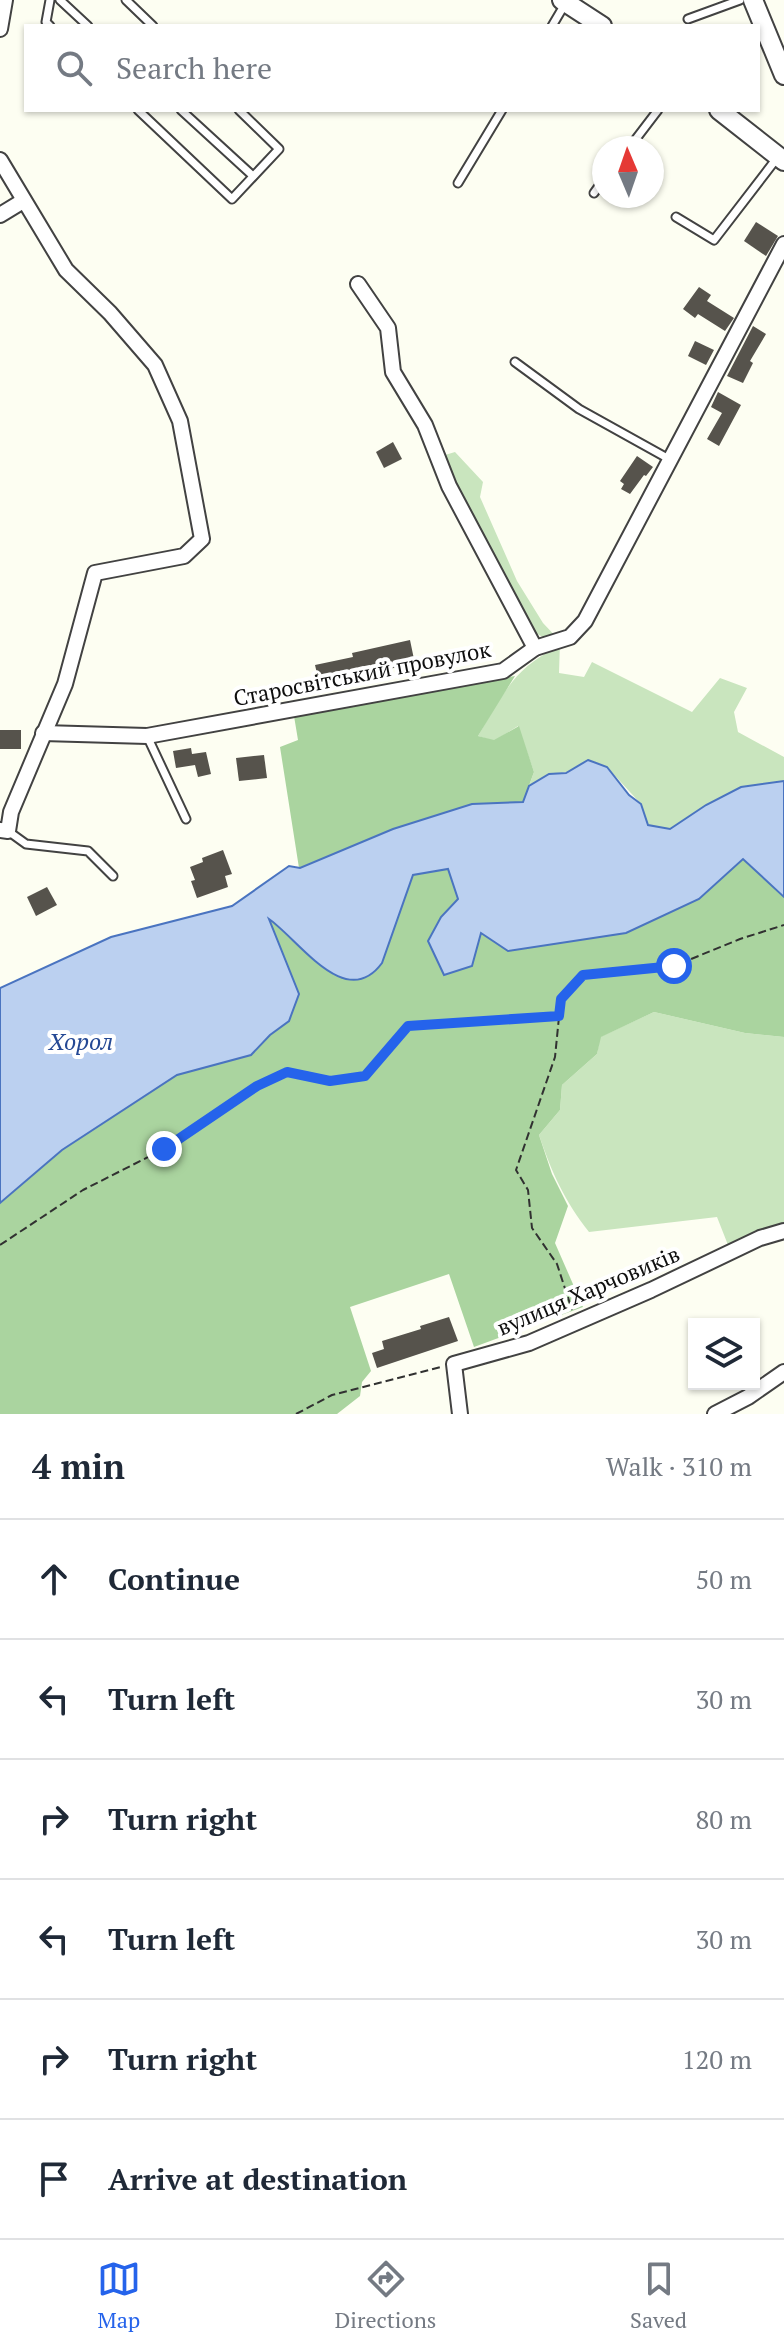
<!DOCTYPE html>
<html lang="en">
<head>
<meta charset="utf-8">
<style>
	:root { --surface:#fff; --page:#f2f2f3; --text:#1f2937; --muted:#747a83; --line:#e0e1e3; --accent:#2563eb }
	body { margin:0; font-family:"PT Serif",serif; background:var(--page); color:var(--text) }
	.controls { position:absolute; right:24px; bottom:24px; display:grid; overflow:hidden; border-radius:0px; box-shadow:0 2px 6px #0004 }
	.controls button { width:72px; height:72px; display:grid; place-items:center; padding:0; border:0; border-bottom:2px solid var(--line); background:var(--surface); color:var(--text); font:40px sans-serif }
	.compass { position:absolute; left:592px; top:136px; width:72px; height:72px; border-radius:50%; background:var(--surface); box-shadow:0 2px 6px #0004; rotate:358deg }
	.stop { position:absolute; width:24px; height:24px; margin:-18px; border:6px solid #2563eb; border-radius:50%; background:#fff }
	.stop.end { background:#2563eb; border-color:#fff; box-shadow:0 2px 8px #0008 }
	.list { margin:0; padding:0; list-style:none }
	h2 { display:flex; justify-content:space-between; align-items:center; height:104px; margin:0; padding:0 32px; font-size:34px }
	h2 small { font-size:26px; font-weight:400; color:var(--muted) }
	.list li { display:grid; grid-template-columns:52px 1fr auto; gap:24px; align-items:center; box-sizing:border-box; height:120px; padding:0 32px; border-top:2px solid var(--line) }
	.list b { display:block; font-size:30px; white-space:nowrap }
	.list em { font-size:26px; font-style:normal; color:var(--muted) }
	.icon { flex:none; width:44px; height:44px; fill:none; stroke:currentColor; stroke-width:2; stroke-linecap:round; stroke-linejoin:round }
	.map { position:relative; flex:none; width:784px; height:1414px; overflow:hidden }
	.search { position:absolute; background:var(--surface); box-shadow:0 2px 6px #0004; left:24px; right:24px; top:24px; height:88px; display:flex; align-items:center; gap:20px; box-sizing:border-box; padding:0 28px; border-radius:0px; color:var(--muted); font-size:30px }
	.sheet { height:824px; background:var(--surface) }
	nav { display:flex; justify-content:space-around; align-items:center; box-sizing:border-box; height:112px; border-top:2px solid var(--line); background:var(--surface); font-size:22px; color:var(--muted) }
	nav a { display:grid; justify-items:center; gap:4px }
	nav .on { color:var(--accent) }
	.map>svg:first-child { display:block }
</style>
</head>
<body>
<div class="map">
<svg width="784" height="1414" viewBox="0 0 784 1414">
	<rect width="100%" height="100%" fill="#fdfef2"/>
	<g fill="#c9e5be">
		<path d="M 455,452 L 483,482 L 480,497 L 517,581 L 543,623 L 560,641 L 559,673 L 584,677 L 592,662 L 692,712 L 720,678 L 747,688 L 734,712 L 738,732 L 784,757 L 784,781 L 741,787 L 706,805 L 670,829 L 648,825 L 641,804 L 607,767 L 549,774 L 529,786 L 534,772 L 518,726 L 494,741 L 478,736 C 500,699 513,669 554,649 L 553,643 L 534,632 L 456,482 L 445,455 Z"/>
		<path d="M 654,1012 L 745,1033 L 784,1037 L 784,1231 L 728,1245 L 717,1217 L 589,1232 C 564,1200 552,1173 539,1135 L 560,1110 L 562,1085 L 597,1054 L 600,1037 Z"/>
	</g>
	<g fill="#aad49f">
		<path d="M 515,676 L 478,736 L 494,740 L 519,726 L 534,772 L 523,802 L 472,804 L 393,829 L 299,868 L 280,747 L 298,740 L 294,716 Z"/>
		<path d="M 743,859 L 784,897 L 784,1037 L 745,1033 L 654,1012 L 601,1037 L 597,1054 L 562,1085 L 560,1110 L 539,1135 L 552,1174 L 568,1206 L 555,1243 L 583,1307 L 474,1347 L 449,1274 L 350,1307 L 371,1371 L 362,1382 L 360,1396 L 337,1414 L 0,1414 L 0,1203 L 62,1150 L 177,1075 L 251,1055 L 270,1035 L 289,1021 L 299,994 L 268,918 L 311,957 L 334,975 L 382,963 L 413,875 L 448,869 L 458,899 L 441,917 L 481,932 L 699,899 Z"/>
	</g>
	<path fill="#bbd0f0" stroke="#4a74c0" stroke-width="2" d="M 588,760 L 607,767 L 629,795 L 641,804 L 648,825 L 670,829 L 706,805 L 741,787 L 784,781 L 784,897 L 743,859 L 699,899 L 626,933 L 508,951 L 481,933 L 472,966 L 444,975 L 428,941 L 441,917 L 458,899 L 448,869 L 413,875 L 382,963 C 346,1012 300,941 269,919 L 299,994 L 289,1021 L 270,1035 L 251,1055 L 177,1075 L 62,1150 L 0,1203 L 0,988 L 111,937 L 232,906 L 289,866 L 300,868 L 393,829 L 472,804 L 523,802 L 529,786 L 549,774 L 566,773 Z"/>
	<g fill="#56534c">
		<path d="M 756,222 L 778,236 L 766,256 L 744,241 Z"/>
		<path d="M 699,287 L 711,295 L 707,301 L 734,318 L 725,331 L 698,314 L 695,318 L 683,309 Z"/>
		<path d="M 753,326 L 766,334 L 750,361 L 753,363 L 743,383 L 727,376 Z"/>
		<path d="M 695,341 L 714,350 L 706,365 L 688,356 Z"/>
		<path d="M 718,392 L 741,405 L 719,446 L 707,439 L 722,413 L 711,407 Z"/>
		<path d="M 393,442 L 402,459 L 384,468 L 376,452 Z"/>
		<path d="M 637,456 L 653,467 L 646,476 L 644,475 L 630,494 L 621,489 L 624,484 L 620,481 Z"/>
		<path d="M 410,640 L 415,664 L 319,682 L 315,665 L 353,657 L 352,653 Z"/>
		<rect x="0" y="730" width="21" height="19"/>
		<path d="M 191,748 L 192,754 L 206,752 L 211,774 L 198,777 L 195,765 L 176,768 L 173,751 Z"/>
		<path d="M 264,755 L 267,778 L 239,781 L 236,758 Z"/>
		<path d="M 223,850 L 232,874 L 225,876 L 228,887 L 197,898 L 191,881 L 195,880 L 190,867 L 203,862 L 202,858 Z"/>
		<path d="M 47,887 L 57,905 L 36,916 L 27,897 Z"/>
		<path d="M 449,1317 L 458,1341 L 377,1368 L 372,1353 L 384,1349 L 382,1341 L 421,1329 L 420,1326 Z"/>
	</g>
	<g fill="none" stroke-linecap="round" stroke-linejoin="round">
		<g stroke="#424242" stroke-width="11">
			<g id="service">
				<path d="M 50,0 L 46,22 L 50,26"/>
				<path d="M 60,0 L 88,26"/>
				<path d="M 126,0 L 153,26"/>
				<path d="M 688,19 L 740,0"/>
				<path d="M 552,26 L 565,4"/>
				<path d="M 138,110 L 232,199 L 279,149 L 239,110"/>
				<path d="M 181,110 L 253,176"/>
				<path d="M 629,148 L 658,110"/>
				<path d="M 458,183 L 502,110"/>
				<path d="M 594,193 L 604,179"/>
				<path d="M 676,217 L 714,240 L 777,158"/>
				<path d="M 515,362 L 579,409 L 669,459"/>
				<path d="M 147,736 L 186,819"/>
				<path d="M 8,831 L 26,844 L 88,851 L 113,876"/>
			</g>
		</g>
		<g stroke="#424242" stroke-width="18">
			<g id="minor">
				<path d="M 0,29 L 5,0"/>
				<path d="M 0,160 L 66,270 L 110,313 L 155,365 L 180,421 L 202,539 L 184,556 L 95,573 L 65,684 L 11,812 L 8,831 L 0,830"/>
				<path d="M 0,215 L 23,201"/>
				<path d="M 358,284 L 388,328 L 393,372 L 425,425 L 449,486 L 535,648"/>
				<path d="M 43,733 L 147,736 L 503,671 L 535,648 L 570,637 L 585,621 L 784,244"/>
				<path d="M 460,1414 L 454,1364 L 529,1343 L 651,1290 L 760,1238 L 784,1231"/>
				<path d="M 715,1414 L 748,1397 L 784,1372"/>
			</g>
		</g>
		<g stroke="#424242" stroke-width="22">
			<g id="tertiary">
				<path d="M 562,0 L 602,26"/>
				<path d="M 753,0 L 784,75"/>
				<path d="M 719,110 L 784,161"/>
			</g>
		</g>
		<g stroke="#313131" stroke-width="2" stroke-dasharray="8 4" stroke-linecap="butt">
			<path d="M 559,1017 L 555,1057 L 516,1170 L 528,1190 L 532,1228 L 557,1264 L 572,1310"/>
			<path d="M 0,1245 L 83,1190 L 164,1149 L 257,1086 L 287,1072 L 330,1081 L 365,1076 L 408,1026 L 559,1016 L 561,999 L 583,975 L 674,966 L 740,939 L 784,925"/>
			<path d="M 296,1414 L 332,1395 L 441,1367"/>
		</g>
		<use href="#service" stroke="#fff" stroke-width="7"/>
		<use href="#minor" stroke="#fff" stroke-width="14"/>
		<use href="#tertiary" stroke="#fff" stroke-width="18"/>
	</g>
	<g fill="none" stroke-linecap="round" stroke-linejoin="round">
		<path stroke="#2563eb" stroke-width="10" d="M 164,1149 L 257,1086 L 287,1072 L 330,1081 L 365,1076 L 408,1026 L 559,1016 L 561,999 L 583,975 L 674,966"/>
	</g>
	<g text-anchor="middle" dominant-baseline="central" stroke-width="8" stroke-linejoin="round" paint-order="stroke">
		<g font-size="22" fill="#0f0f0f" stroke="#fff">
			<text transform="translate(362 673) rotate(-11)">Старосвітський провулок</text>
			<text transform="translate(588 1290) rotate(-23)">вулиця Харчовиків</text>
		</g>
		<g font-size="24" font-style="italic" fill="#244894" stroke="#fff">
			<text x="81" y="1041">Хорол</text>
		</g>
	</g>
</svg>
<div class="controls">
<button><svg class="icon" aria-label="layers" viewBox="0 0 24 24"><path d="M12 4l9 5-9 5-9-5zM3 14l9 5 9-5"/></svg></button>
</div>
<svg class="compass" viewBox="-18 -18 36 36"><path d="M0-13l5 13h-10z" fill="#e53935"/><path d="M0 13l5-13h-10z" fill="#747a83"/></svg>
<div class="stop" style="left:674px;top:966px"></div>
<div class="stop end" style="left:164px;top:1149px"></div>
<div class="search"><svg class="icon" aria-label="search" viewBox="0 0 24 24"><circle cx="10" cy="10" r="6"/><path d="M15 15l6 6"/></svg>Search here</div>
</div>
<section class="sheet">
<h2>4 min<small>Walk · 310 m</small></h2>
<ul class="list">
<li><svg class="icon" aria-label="ahead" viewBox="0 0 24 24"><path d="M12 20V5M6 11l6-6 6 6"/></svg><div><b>Continue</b></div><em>50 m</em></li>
<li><svg class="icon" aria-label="left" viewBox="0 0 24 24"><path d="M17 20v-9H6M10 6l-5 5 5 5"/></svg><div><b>Turn left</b></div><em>30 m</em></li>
<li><svg class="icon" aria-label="right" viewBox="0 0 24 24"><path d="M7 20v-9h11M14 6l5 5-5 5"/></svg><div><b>Turn right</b></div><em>80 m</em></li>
<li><svg class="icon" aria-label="left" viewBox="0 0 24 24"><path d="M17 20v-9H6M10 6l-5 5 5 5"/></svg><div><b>Turn left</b></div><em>30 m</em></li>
<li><svg class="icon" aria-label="right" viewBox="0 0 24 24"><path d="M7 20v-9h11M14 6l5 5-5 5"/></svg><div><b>Turn right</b></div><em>120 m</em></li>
<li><svg class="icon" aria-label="arrive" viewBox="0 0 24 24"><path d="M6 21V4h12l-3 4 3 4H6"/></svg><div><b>Arrive at destination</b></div></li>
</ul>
</section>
<nav>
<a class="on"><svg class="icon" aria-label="map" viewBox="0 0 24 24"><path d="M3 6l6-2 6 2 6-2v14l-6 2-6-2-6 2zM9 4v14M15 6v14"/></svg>Map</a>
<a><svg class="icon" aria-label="directions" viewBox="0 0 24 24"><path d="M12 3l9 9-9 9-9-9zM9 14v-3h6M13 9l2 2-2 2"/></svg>Directions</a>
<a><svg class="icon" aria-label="saved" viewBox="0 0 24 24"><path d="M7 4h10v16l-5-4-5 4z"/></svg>Saved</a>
</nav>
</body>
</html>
